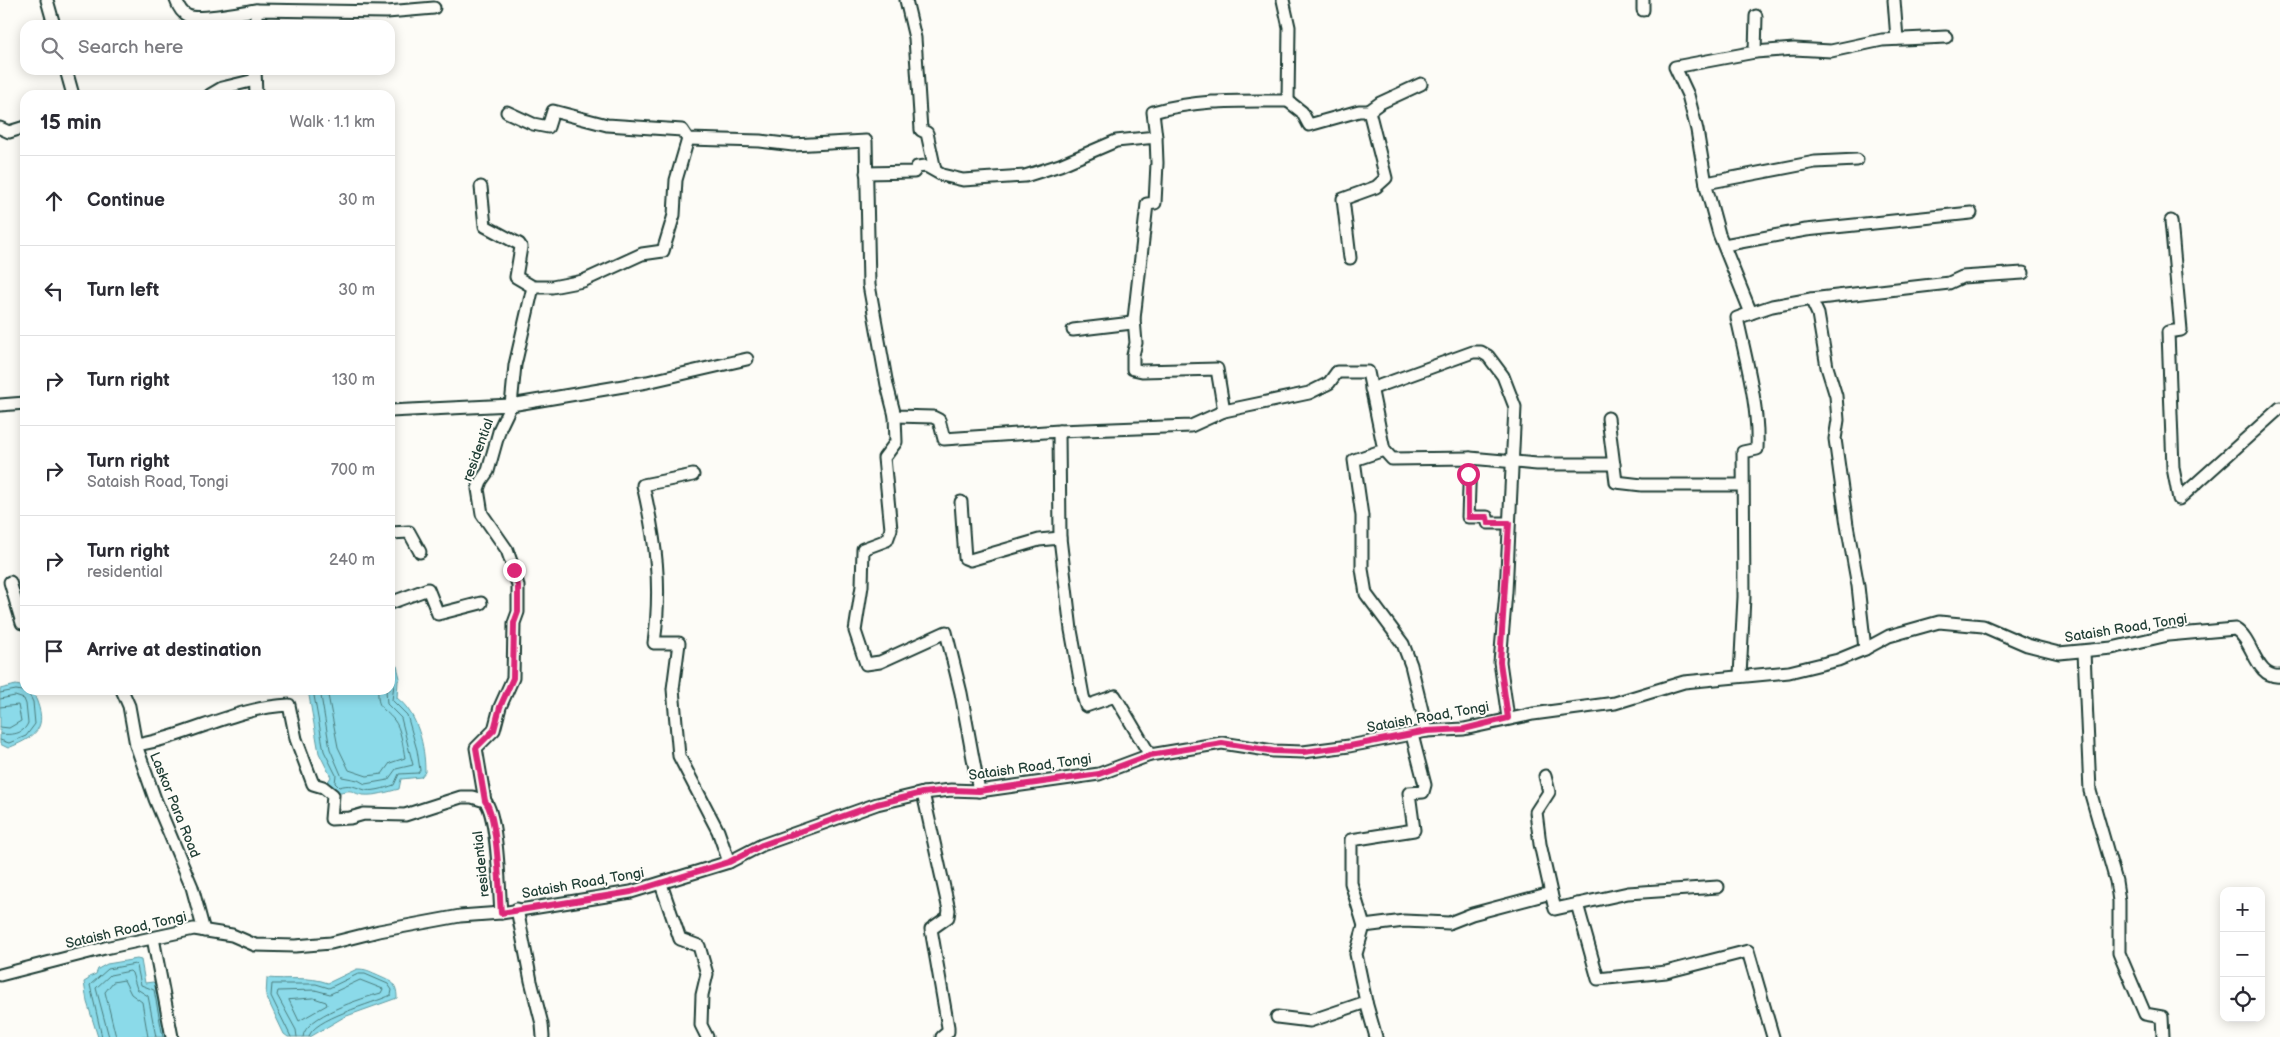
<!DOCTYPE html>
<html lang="en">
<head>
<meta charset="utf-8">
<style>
	:root { --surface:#fff; --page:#f7f7f7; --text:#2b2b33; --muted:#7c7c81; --line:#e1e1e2 }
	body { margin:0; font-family:"Balsamiq Sans",sans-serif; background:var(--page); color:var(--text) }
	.controls { position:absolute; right:15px; bottom:15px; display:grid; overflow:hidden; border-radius:10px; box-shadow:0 2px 12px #0003 }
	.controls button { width:45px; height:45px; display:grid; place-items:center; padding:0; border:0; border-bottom:1px solid var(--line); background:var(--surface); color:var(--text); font:25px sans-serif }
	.stop { position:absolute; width:15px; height:15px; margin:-11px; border:4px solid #db2777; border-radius:50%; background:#fff }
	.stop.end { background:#db2777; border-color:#fff; box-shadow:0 1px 5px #0008 }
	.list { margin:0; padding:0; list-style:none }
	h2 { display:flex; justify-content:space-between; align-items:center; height:65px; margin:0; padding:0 20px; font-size:21px }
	h2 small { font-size:16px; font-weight:400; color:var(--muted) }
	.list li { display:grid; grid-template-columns:32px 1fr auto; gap:15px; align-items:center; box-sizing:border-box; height:90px; padding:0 20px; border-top:1px solid var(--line) }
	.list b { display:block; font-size:19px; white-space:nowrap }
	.list p { margin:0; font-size:16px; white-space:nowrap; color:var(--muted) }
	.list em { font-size:16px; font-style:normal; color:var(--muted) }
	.icon { flex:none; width:28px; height:28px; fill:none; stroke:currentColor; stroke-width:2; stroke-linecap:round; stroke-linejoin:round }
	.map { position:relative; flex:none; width:2280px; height:1037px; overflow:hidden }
	.search { position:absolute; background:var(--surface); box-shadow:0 2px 12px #0003; left:20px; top:20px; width:375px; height:55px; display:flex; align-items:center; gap:12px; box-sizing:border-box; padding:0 18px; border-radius:15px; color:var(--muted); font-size:19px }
	.panel { position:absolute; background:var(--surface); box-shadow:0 2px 12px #0003; left:20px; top:90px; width:375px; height:605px; border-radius:15px }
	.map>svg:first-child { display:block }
</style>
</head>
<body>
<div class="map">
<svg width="2280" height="1037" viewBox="0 0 2280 1037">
	<rect width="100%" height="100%" fill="#fdfcf7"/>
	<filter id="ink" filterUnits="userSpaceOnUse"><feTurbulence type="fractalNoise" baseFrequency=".02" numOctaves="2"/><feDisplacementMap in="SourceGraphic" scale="10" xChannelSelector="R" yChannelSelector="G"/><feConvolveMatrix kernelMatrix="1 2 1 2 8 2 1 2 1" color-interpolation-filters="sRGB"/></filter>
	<g filter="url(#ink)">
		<g fill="#8bdae9" stroke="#609ba1">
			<path d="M 390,663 L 397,666 L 400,678 L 398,681 L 397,698 C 418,714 425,746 425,772 L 421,777 L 401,779 L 399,789 C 387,792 376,796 363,795 C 350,793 356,788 337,793 L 327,783 L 331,777 L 319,753 L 308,690 L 390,690 Z"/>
			<path d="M 16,685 L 25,687 L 25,690 L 32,690 C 49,725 41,735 8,748 L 0,744 L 0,689 Z"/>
			<path d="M 137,959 L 141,960 L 145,983 L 153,982 L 159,987 L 168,1037 L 98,1037 L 87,1002 L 84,982 L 89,979 L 89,977 L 96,974 L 98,969 L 107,964 Z"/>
			<path d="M 357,969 C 366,969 369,971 376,974 C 389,980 397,981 397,998 L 344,1017 L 310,1037 L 288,1037 L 284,1034 L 266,996 L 267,978 C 288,980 309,976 328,983 Z"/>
		</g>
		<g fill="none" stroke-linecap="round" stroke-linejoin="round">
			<g stroke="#4a7c7c" stroke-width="1">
				<path d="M 313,690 L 324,751 L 336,775 L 335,783 L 339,787 C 350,784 352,786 362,789 C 371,793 385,788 394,785 L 399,774 L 418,773 L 420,770 L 417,750 L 407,715 L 392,700 L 395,676 L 393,670 L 390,668"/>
				<path d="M 320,690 L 330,749 L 342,777 L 358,780 L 365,784 L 388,780 L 396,769 L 413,765 L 401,718 L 387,704 L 386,690"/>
				<path d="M 327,690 L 338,747 L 349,770 L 367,776 L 382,774 L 390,763 L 405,758 C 403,747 401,728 394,720 C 383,707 377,709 378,690"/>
				<path d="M 0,693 L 16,690 L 28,692 L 33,702 L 35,724 L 26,736 L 9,743 L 0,740"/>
				<path d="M 0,699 L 15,696 L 24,699 L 26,704 L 28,723 C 23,735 11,735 0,734"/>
				<path d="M 0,707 L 18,705 L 21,721 L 9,728 L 0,727"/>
				<path d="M 314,998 L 326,1002 L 327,1005 L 299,1021 L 289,1000 Z"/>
				<path d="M 102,1037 L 90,985 L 108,969 L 135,964 L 137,966 L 141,985 L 154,990 L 163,1037"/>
				<path d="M 109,1037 L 96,988 L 110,975 L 130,971 L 132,973 L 137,989 L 148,996 L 156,1037"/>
				<path d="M 116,1037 L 105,992 L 113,982 L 124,980 L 131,994 L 142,1002 L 148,1037"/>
				<path d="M 291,1037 L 271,996 L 272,984 L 316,984 L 329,988 L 358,974 L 365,974 L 388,984 L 392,990 L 391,995 C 375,1003 311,1019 309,1037"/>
				<path d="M 297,1037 L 296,1030 L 277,995 L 278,991 L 315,990 L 330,994 L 360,980 L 383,989 L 381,993 C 363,998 304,1016 303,1037"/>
			</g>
			<g stroke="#1f3d34" stroke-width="15">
				<g id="minor">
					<path d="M 47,0 L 54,25"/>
					<path d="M 176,0 C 178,6 181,13 188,16 C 200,21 241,12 256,10"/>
					<path d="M 906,0 L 915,38 L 921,130 L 927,133 L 935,170"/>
					<path d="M 1894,0 L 1897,39"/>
					<path d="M 1643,10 L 1643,0"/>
					<path d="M 256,25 L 256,10 L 387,12 L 434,8"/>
					<path d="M 1946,37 L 1882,40 L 1831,51 L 1794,49 L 1755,52 L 1675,67 L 1688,95 L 1697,130 L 1707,190 L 1719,234 L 1751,313 L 1772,306 L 1811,299 L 1949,283 L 1962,277 L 2023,273"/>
					<path d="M 1755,52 L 1756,16"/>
					<path d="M 66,70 L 73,95"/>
					<path d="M 255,70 L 256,95"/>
					<path d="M 210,95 L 222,88 L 255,80"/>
					<path d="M 1288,101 L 1302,112 L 1309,125 L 1359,111 L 1369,111 L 1386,178 L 1376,187 L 1343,199 L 1350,258"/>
					<path d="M 1369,111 L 1380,103 L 1421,84"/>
					<path d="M 507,112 L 533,124 L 548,127 L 553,111 L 607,125 L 682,130 L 688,139 L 760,141 L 793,145 L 866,141 L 869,285 L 887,385 L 895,416 L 933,417 L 939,420 L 944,439 L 1059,431 L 1060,538 L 1071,630 L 1083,696 L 1086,706 L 1115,696 L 1150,755"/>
					<path d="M 0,128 L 9,132 L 25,127"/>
					<path d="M 1156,137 L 1153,112 C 1200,99 1239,101 1288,101 L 1289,27 L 1283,0"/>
					<path d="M 866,173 L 914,172 L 917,167 L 926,166 L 942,175 L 963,180 L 1025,176 L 1060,165 L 1116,141 L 1156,137 L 1157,163 L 1155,203 L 1147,204 L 1134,319 L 1136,343 L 1133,355 L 1133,369 L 1142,371 L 1217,369 L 1224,411"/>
					<path d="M 1706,183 L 1815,162 L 1857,160"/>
					<path d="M 481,187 L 485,226 L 519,244 L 521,247 L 516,277 L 533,287 L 515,365 L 511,405 L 500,428 L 488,471 L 481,481 L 478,489 L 482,514 L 507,550 L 514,570 L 518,586 L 518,612 L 514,623 L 513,678 L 500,707 L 494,730 L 476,748 L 485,801 C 498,816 499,890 501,913"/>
					<path d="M 2171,221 L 2181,330 L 2168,332 L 2173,468 L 2179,499 L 2280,408"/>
					<path d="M 1724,245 L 1806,230 L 1971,213"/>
					<path d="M 533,287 L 552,287 L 583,281 L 642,254 L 663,251 L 674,215 L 676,180 L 688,139"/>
					<path d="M 1811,299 L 1818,314 L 1827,367 L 1836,396 L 1838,420 L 1835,439 L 1847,525 L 1858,586 L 1865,649"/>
					<path d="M 1073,330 L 1132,323 L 1134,319"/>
					<path d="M 1371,389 L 1473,352 L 1481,352 L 1488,356 L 1503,376 L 1515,407 L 1506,592 L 1500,662 L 1508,718"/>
					<path d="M 0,405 L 25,403"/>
					<path d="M 390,411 L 511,405 L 647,382 L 747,359"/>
					<path d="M 895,416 L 896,442 L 884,458 L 891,529 L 887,540 L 863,549 L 862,586 L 855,631 L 866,664 L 880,662 L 946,632 L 961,693 L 979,791"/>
					<path d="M 1608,418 L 1616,482 L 1642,485 L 1742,485"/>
					<path d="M 1059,431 L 1191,426 L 1224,411 L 1309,393 L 1329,383 L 1337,372 L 1368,372 L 1384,450 L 1354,460 L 1362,516 L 1362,569 L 1366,594 L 1403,644 L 1411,665 L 1427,731"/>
					<path d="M 1384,450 L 1392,459 L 1470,458 L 1537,464 L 1614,464"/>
					<path d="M 1470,458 L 1468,517 L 1487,517 L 1488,523 L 1509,523"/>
					<path d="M 693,475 L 643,485 C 656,542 662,585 654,643 L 679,643 L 673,689 L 679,756 L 718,831 L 729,862"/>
					<path d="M 961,502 L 965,558 L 970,560 L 1039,540 L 1060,538"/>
					<path d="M 390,533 L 409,532 L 420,552"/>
					<path d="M 10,582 L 22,623 L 25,623"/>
					<path d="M 390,603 L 428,589 L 438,614 L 481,603"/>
					<path d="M 2084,652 L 2090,791 L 2116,881 L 2119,901 L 2119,953 L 2145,1014 L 2162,1017 L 2163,1037"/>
					<path d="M 1740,676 L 1744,597 L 1743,452 L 1757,449 C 1759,406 1746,360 1737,318 L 1751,313"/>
					<path d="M 122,690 L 129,706 L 136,745 L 155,799 L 192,887 L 204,931"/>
					<path d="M 136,745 C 188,737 236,707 289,705 L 296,739 L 313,784 L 323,787 L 333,795 L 331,819 L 350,818 L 364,814 L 405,815 L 461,797 L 472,797 L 485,801"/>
					<path d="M 1545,776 L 1549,792 L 1536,812 L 1540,844 L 1551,893"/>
					<path d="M 923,793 L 949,910 L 948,917 L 931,929 L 948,1027 L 948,1032 L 942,1037"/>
					<path d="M 661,884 L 680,939 L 699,946 L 707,974 L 702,995 L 701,1025 L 707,1037"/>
					<path d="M 1577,904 L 1598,979 L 1666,972 L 1748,951 L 1773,1037"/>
					<path d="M 517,909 L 531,981 L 542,1024 L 543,1037"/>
					<path d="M 1364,926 L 1404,921 L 1449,923 L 1472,914 L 1551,893 L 1555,909 L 1628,893 L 1718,887"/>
					<path d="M 153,938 L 172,1037"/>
					<path d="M 0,975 L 105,948 L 194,929 L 232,935 L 255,945 L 295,946 L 331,943 L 379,931 L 460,916 L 501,913 L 631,892 L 729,862 L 762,845 L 877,804 L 923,793 L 951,790 L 979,791 L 1099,774 L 1150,755 L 1222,743 L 1273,751 L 1303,752 L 1349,746 L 1427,731 L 1464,729 L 1533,714 L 1615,703 L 1684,682 L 1789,672 L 1838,660 L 1865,649 L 1889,636 L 1939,622 L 1983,626 L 2027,645 L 2059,653 L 2112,648 L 2168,635 L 2235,629 C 2254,640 2255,679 2280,676"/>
					<path d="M 1277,1017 L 1310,1021 L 1366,1002"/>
					<path d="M 1376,1037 L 1366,1002 L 1356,954 L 1364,926 L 1351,883 L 1351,840 L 1414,830 L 1409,793 L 1423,792 L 1425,785 L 1412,735"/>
				</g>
			</g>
			<use href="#minor" stroke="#fdfcf7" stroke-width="11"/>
		</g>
	</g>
	<g fill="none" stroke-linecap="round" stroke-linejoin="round" filter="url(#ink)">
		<path stroke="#db2777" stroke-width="6" d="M 514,570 L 518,586 L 518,612 L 514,623 L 513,678 L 500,707 L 494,730 L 476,748 L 485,801 C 498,816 499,890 501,913 L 631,892 L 729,862 L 762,845 L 877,804 L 922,793 L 951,790 L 979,791 L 1099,774 L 1150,755 L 1222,743 L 1273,751 L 1303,752 L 1350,746 L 1427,731 L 1464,729 L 1508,718 L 1500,662 L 1509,523 L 1488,523 L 1487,517 L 1468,517 L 1468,474"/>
	</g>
	<g text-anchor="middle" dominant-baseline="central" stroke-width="4" stroke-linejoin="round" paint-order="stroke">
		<g font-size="14" fill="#1f3d34" stroke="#fdfcf7">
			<text transform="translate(478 450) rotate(-70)">residential</text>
			<text transform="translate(2126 628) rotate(-9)">Sataish Road, Tongi</text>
			<text transform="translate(1428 717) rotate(-10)">Sataish Road, Tongi</text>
			<text transform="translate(1030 767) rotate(-8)">Sataish Road, Tongi</text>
			<text transform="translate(175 805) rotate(68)">Laskor Para Road</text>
			<text transform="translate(481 864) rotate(-96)">residential</text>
			<text transform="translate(583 883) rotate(-10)">Sataish Road, Tongi</text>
			<text transform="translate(126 930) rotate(-13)">Sataish Road, Tongi</text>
		</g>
	</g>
</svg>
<div class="controls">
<button>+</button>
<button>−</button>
<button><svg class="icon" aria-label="locate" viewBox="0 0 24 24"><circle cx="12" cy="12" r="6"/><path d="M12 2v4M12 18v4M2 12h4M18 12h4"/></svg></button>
</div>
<div class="stop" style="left:1468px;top:474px"></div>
<div class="stop end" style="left:514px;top:570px"></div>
<div class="search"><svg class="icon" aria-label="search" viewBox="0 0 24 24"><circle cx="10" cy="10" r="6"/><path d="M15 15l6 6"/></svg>Search here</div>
<section class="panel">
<h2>15 min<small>Walk · 1.1 km</small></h2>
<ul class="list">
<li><svg class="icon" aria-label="ahead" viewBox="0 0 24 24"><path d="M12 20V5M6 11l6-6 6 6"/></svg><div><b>Continue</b></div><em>30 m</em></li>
<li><svg class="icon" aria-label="left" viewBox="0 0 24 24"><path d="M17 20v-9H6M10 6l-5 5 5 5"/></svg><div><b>Turn left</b></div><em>30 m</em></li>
<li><svg class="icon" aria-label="right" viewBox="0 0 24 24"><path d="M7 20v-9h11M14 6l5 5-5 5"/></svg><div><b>Turn right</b></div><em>130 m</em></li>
<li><svg class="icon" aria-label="right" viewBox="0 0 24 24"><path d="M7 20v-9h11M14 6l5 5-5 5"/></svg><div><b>Turn right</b><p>Sataish Road, Tongi</p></div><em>700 m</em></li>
<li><svg class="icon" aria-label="right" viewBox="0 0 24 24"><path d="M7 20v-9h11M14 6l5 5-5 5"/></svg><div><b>Turn right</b><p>residential</p></div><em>240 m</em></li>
<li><svg class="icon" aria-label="arrive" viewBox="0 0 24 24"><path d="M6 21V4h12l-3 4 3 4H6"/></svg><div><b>Arrive at destination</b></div></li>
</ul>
</section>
</div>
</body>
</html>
